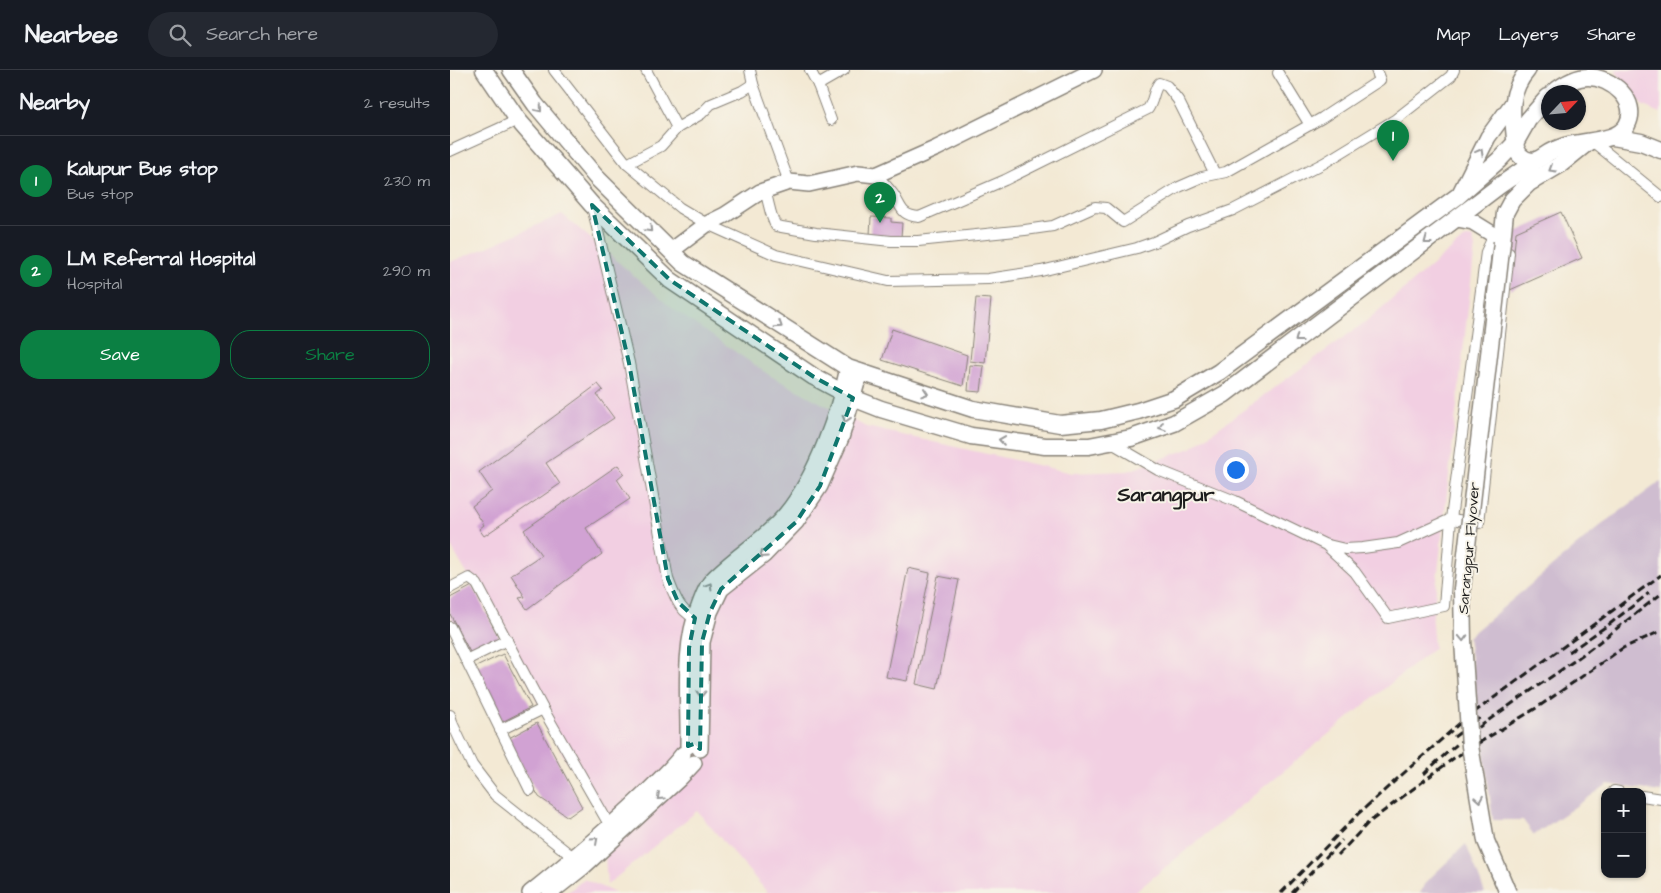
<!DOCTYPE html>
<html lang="en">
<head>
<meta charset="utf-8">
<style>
	:root { --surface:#171b24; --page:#242831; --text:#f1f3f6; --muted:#9ea1a6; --line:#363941; --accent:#0b8043 }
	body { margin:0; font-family:"Architects Daughter",sans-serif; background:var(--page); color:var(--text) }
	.controls { position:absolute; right:15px; bottom:15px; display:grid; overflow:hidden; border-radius:10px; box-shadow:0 1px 4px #0004 }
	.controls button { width:45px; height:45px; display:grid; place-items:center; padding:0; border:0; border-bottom:1px solid var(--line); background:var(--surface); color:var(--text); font:25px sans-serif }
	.compass { position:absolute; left:1091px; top:15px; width:45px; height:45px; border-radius:50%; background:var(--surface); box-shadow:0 1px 4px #0004; rotate:64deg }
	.you { position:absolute; left:785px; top:399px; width:18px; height:18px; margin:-12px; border:4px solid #fff; border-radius:50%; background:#1a73e8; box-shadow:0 0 0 8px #1a73e833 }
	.badge { display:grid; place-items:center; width:32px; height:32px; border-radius:50%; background:var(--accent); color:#fff; font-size:16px; font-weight:700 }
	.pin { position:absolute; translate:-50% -41px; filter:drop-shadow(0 1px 2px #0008) }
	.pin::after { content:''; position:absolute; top:26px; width:18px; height:15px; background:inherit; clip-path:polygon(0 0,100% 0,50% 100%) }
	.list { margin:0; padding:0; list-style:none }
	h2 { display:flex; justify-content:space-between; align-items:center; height:65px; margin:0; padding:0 20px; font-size:21px }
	h2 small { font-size:16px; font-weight:400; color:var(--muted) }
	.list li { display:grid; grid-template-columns:32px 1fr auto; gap:15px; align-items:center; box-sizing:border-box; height:90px; padding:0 20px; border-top:1px solid var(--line) }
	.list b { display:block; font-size:19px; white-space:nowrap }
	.list p { margin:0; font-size:16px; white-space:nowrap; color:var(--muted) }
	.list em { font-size:16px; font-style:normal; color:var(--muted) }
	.actions { display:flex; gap:10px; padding:15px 20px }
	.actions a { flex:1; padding:11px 0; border:1px solid var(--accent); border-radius:20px; text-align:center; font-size:18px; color:var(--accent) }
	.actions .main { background:var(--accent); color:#fff }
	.icon { flex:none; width:28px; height:28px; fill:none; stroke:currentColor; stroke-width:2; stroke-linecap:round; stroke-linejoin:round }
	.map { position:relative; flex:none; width:1211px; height:823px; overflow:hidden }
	header { display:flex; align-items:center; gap:30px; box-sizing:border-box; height:70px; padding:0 25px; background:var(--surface); border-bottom:1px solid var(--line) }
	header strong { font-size:24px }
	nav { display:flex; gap:28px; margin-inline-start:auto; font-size:18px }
	.search { width:350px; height:45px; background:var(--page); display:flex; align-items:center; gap:12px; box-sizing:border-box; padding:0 18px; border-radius:28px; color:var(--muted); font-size:19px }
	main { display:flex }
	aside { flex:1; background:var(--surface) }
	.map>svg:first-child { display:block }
</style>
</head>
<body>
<header>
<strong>Nearbee</strong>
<div class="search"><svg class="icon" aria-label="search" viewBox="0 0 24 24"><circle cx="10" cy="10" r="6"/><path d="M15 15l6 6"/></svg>Search here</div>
<nav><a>Map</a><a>Layers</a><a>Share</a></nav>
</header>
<main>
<aside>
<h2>Nearby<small>2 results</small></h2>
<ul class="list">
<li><span class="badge">1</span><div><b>Kalupur Bus stop</b><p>Bus stop</p></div><em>230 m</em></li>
<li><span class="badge">2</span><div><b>LM Referral Hospital</b><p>Hospital</p></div><em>290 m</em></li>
</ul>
<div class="actions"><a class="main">Save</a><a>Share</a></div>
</aside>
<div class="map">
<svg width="1211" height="823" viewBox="0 0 1211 823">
	<rect width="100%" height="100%" fill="#f7f3e8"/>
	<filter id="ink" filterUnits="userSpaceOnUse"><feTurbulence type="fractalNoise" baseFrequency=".02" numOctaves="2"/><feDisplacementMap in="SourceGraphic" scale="10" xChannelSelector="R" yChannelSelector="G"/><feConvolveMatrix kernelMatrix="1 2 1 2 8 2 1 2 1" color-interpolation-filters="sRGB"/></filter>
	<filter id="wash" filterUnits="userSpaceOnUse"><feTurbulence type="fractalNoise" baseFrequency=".0096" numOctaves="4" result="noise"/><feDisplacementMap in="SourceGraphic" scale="20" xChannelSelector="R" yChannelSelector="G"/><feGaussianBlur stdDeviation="1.12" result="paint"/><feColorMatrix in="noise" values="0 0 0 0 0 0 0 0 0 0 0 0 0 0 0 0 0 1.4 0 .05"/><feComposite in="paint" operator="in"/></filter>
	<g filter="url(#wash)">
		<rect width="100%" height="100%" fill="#f3e9d4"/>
		<g fill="#f2cfe2">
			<path d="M 1165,0 L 1211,0 L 1211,43 L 1193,36 L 1172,11 Z"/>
			<path d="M 112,144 L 223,239 L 319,305 L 416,357 L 622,403 L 678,401 L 741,378 L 915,252 L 1013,169 L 1022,167 L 1025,177 L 982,554 L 984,578 L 684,823 L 318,823 L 247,741 L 157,815 L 152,737 L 115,689 L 67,589 L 0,475 L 0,192 L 33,179 Z"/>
			<path d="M 134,809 L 165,823 L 117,823 Z"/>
		</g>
		<g fill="#cfbdd0">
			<path d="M 1211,411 L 1211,722 L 1158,714 L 1084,765 L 1073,750 L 1043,750 L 1018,567 L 1149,457 Z"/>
			<path d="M 1016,774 L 1035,823 L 970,823 L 978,810 Z"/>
		</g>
		<g id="blocks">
			<g fill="#d1a2d3">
				<path d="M 1111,142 L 1132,188 L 1060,220 L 1066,162 Z"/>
				<path d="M 421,147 L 441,148 L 441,152 L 452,153 L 451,167 L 420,165 Z"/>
				<path d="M 526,228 L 541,229 L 535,293 L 520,291 Z"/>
				<path d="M 442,259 L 517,285 L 513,316 L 432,290 Z"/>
				<path d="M 520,295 L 534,296 L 531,322 L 518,321 Z"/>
				<path d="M 148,314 L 153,320 L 147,325 L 164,348 L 96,393 L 110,414 L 34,466 L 29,459 L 34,455 L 22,436 L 42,421 L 29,402 Z"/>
				<path d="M 168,395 L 174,403 L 167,409 L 180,429 L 136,458 L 152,484 L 77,539 L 69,528 L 75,527 L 61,505 L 91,485 L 74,460 Z"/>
				<path d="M 458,498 L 480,503 L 457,611 L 436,607 Z"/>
				<path d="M 488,506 L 509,510 L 487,619 L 466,614 Z"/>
				<path d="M 22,516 L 50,569 L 21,584 L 0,544 L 0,528 Z"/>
				<path d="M 53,584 L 81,637 L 52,652 L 24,598 Z"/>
				<path d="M 87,653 L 132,737 L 118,747 L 89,727 L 57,669 Z"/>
			</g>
		</g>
	</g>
	<g filter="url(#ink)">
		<use href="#blocks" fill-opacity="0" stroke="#888278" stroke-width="1"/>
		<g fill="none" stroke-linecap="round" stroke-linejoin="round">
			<g stroke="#888278" stroke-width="12">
				<g id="street">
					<path d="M 104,0 L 177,94 L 230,138 L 257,154 L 326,185 L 438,211 L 538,209 L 591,201 L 687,178 L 704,172 L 738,156 L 783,140 L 874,93 L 946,49 L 1001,6 L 1004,0"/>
					<path d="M 196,0 L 227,58"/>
					<path d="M 360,0 L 368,15 L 381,50"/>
					<path d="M 828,3 L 860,55"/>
					<path d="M 303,14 L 339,112"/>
					<path d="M 368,15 L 394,0"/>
					<path d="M 1141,70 L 1211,127"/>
					<path d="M 0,81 L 68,50"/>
					<path d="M 177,94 L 211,76 L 227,58 L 251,44 L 261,34 L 292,21 L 303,14 L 300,0"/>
					<path d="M 426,105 C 432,111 438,117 443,124 C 452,137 450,145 469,147 L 555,110 L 698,39 C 704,30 703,21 709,13 L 717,16 L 728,30 L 765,104"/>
					<path d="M 315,121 C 319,132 320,146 326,156 L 366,163 L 441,171 L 468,171 L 575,160 L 603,156 L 645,137 L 656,138 L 673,152 L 729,117 L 752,107 L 776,102 L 872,48 L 930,10 L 926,0"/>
					<path d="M 142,136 L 179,293 L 218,509 C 225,527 230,544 250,550"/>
					<path d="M 660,372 L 708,400 L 785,431 L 874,474 L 895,479 L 913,478 L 948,473 L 1001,449 L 1029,453 L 1059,183"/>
					<path d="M 877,476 L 905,502 L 938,548 L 994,536 L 1001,449 L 1036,182 L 1044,165"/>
					<path d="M 0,518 L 19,508 L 27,514 L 93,639 L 160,756"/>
					<path d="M 0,557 L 80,720"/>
					<path d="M 16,590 L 57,570"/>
					<path d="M 0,645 L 3,655 L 22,695 L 45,725 L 128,791"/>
					<path d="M 50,660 L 93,639"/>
					<path d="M 1164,721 L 1169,722"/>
					<path d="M 1192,726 L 1211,729"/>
				</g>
			</g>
			<g stroke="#888278" stroke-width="18">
				<g id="secondary">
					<path d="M 1065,73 C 1062,44 1058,23 1078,0"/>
					<path d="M 1009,125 L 1038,67 L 1062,34"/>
					<path d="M 1007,149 L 1023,152 L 1044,165"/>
					<path d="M 221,181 L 257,154 L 275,145 L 310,122 L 339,112 L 359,114 L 408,103 L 426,105 L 487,78 L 644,0"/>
					<path d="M 238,676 C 239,633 232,577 249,537 C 252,529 256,516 262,510 C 285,486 315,470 336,444 C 366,407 388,345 398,298"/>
					<path d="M 250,679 L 252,572 L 260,542 L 271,519 L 314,485 L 346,452 L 370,416 L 391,368 L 410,302"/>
					<path d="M 80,823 C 115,795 149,767 182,736 C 200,719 218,703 233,684"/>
					<path d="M 100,823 L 133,797 L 229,709 L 244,693"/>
				</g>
			</g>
			<g stroke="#888278" stroke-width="19">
				<g id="primary">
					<path d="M 34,0 L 68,50 L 142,135 L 220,210 L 364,307 L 403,328 L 431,339 L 521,366 L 595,376 L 639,376 L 681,368 L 724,353 L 775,324 L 1049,116 L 1087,90"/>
					<path d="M 61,0 L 85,34 L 146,107 L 233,193 L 398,298 L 523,339 L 610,354 L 651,350 L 688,341 L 724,329 L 769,302 L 1008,126 L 1049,90 L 1065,73 L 1078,50 L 1098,27"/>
					<path d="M 1163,67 L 1191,72 L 1211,80"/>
					<path d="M 1065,73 C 1066,82 1071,90 1082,91 C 1089,91 1095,84 1102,81 C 1109,78 1117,75 1124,74 C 1140,70 1168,71 1177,55 C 1190,31 1161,7 1138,7 C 1126,7 1113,15 1104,22"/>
					<path d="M 1052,172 L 1055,143 L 1062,130 L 1079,113 L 1111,94 L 1137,73"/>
				</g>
			</g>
			<use href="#street" stroke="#fff" stroke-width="10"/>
			<use href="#secondary" stroke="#fff" stroke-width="15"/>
			<use href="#primary" stroke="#fff" stroke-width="16"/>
			<g stroke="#1c1c1c" stroke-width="3" stroke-dasharray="8 4" stroke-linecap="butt">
				<path d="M 1119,582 L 1161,553 L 1199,523"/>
				<path d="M 1004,667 L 1032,646"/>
				<path d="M 974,704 C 1021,657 1079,624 1132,585 C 1159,565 1185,544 1211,524"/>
				<path d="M 888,785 L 918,753 L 1004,688 L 1088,637 L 1173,578 L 1211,561"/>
				<path d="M 831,823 L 908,744 L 1011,652 L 1211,505"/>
				<path d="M 842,823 L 892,770"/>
			</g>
			<g stroke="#888278" stroke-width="19" stroke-linecap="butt">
				<path id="primary-bridge" d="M 1052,172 L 1012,519 L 1013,571 L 1020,676 L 1036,771 L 1058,823"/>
			</g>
			<use href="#primary-bridge" stroke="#fff" stroke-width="16"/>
		</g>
		<defs><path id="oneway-chevron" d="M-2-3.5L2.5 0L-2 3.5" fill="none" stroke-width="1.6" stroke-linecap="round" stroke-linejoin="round" transform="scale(1.25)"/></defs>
		<g stroke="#999">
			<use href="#oneway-chevron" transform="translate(89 39) rotate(50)"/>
			<use href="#oneway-chevron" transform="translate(1030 82) rotate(-61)"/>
			<use href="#oneway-chevron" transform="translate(1102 99) rotate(149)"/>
			<use href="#oneway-chevron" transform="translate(199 159) rotate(45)"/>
			<use href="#oneway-chevron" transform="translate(977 171) rotate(143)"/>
			<use href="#oneway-chevron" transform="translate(329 255) rotate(33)"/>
			<use href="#oneway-chevron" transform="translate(848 269) rotate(143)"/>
			<use href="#oneway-chevron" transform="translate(475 323) rotate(18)"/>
			<use href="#oneway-chevron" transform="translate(396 349) rotate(107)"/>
			<use href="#oneway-chevron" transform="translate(712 357) rotate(161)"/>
			<use href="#oneway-chevron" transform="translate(552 370) rotate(-172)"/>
			<use href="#oneway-chevron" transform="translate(313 485) rotate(138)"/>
			<use href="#oneway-chevron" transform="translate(259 516) rotate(-59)"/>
			<use href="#oneway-chevron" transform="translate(1013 568) rotate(88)"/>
			<use href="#oneway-chevron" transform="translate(251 624) rotate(91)"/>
			<use href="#oneway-chevron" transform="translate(210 727) rotate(138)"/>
			<use href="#oneway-chevron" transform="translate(1029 729) rotate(80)"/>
			<use href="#oneway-chevron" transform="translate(145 770) rotate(-42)"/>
		</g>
	</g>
	<path fill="#0f766e" fill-opacity="0.2" stroke="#0f766e" stroke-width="4" stroke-dasharray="10 6" stroke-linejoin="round" d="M 142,135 L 220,210 L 364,307 L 403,328 L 370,416 L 346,452 L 271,519 L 260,542 L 252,572 L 250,679 L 244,674 L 238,676 L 239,578 L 245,548 L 228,532 L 218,509 L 179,293 Z"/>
	<g text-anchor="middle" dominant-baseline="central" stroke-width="4" stroke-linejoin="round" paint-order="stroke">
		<g font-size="15" fill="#1c1c1c" stroke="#f7f3e8">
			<text transform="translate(1019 478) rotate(-85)">Sarangpur Flyover</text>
		</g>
		<g font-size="20" font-weight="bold" fill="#1c1c1c" stroke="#f7f3e8">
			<text x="716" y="425">Sarangpur</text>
		</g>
	</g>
</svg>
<div class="controls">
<button>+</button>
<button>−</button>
</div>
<svg class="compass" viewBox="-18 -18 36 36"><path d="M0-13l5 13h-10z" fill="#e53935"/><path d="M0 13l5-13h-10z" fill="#9ea1a6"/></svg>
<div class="you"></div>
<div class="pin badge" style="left:943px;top:91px">1</div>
<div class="pin badge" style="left:430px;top:153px">2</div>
</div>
</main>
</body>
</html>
